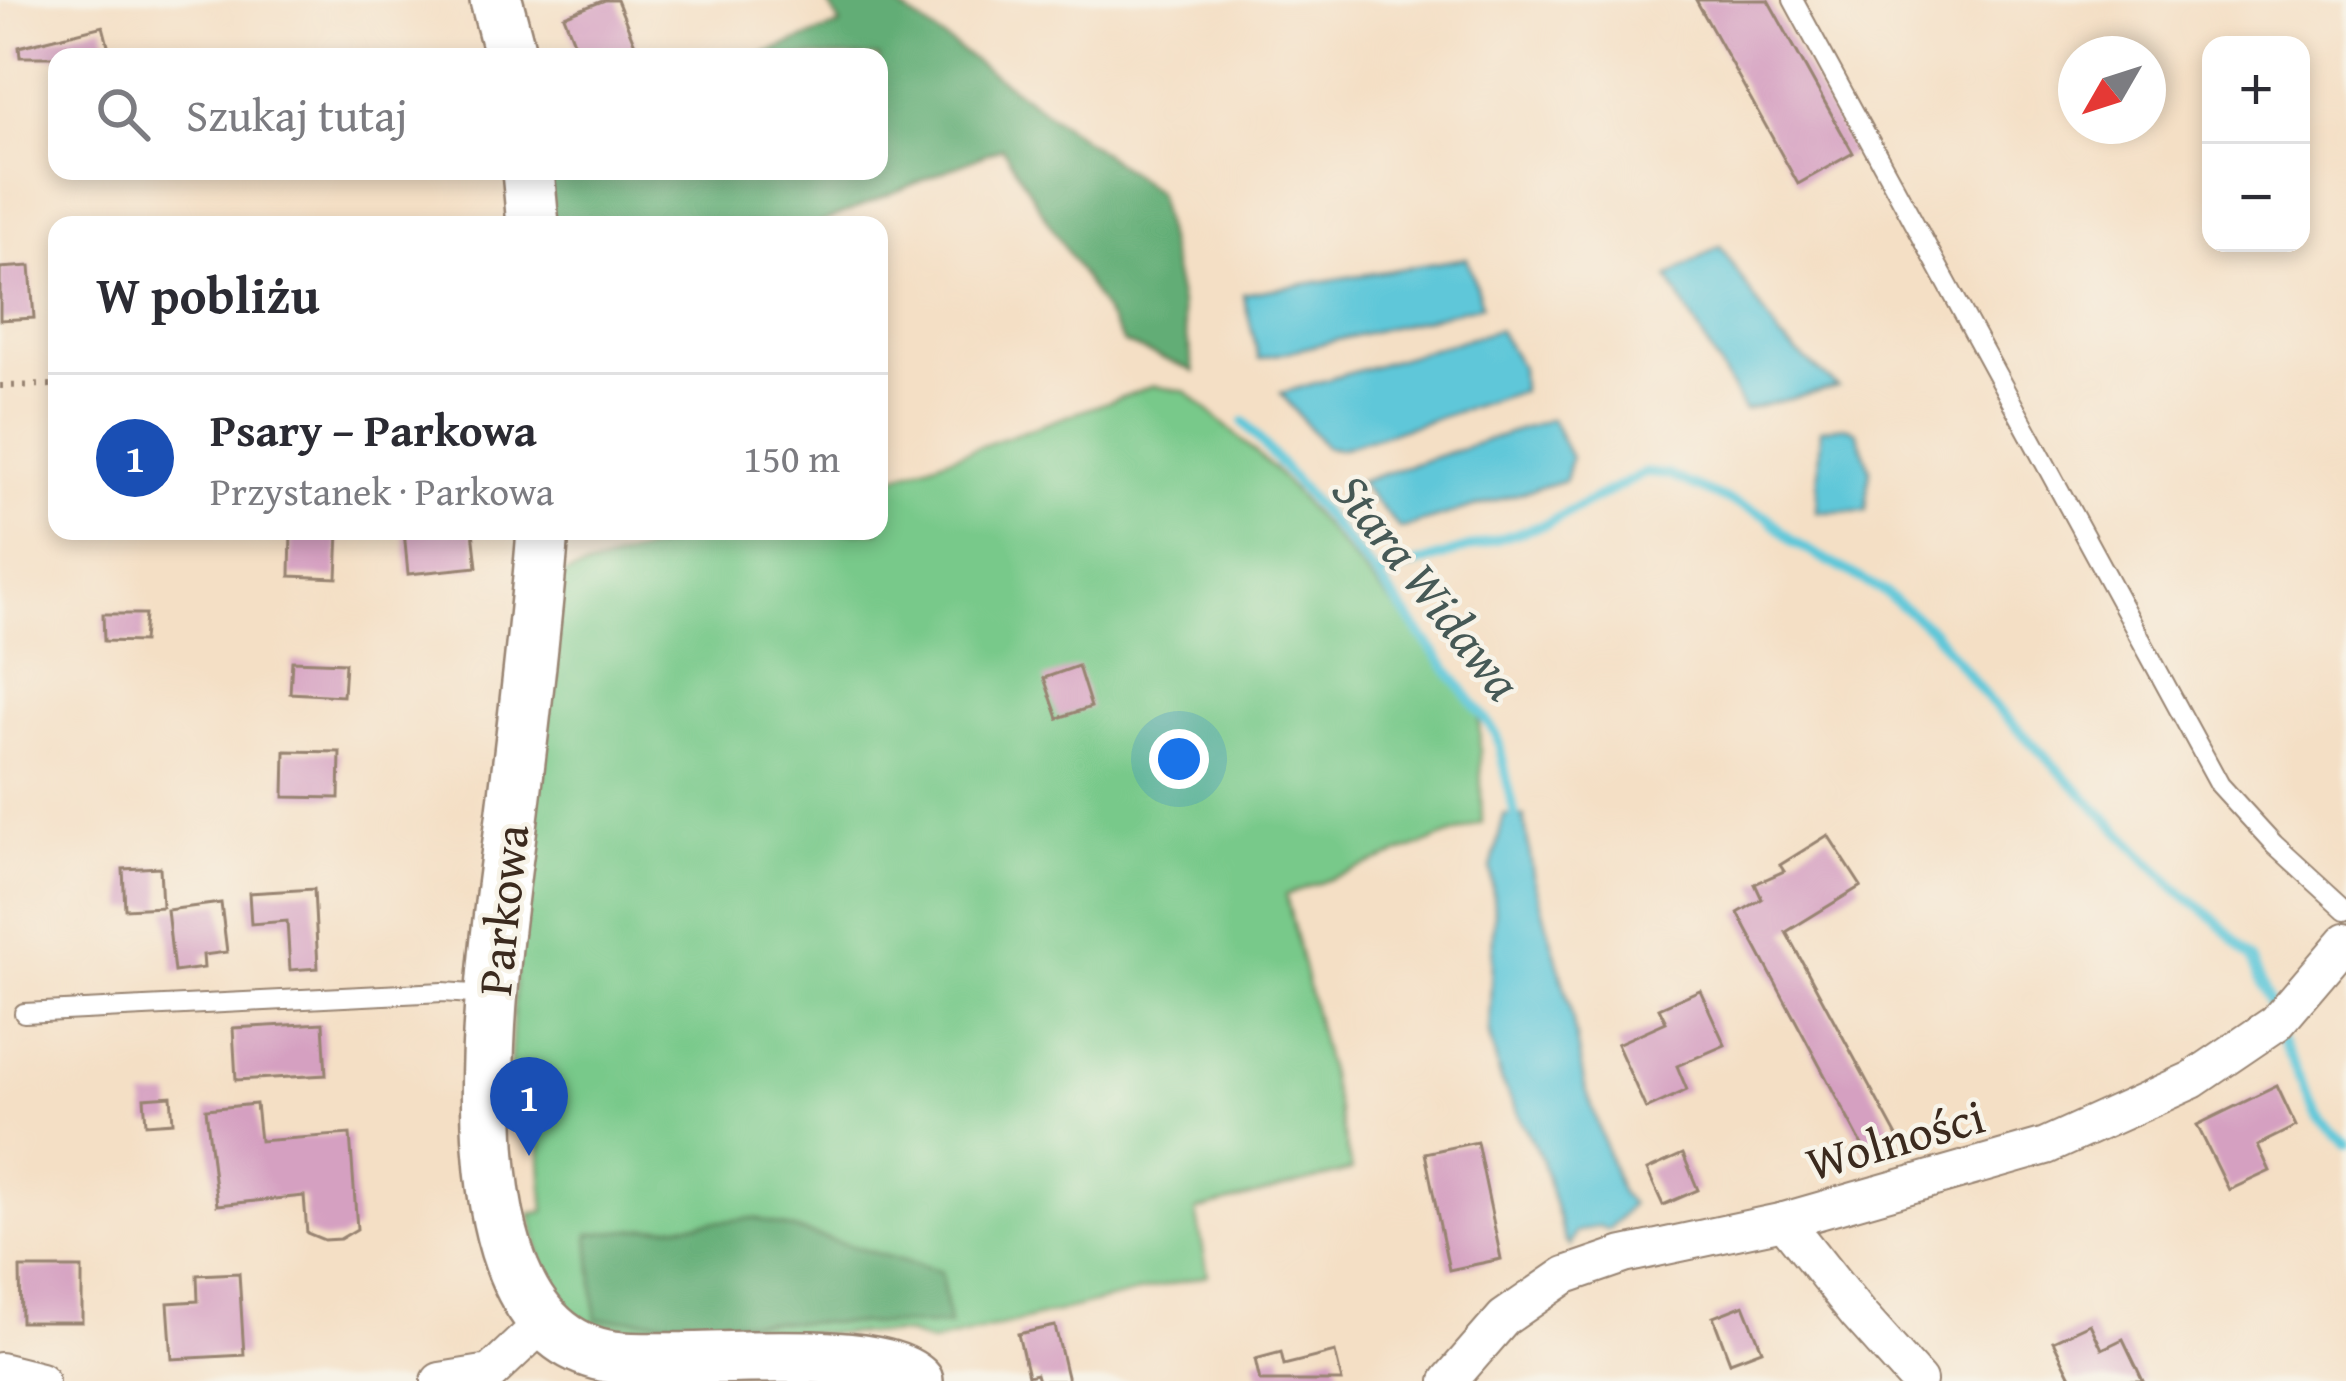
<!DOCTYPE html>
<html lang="pl">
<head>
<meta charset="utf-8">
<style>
	:root { --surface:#fff; --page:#f2f2f3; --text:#2b2b33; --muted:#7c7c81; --line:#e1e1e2; --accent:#0f766e }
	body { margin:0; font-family:"Gentium Book Plus",serif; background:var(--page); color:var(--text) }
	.controls { position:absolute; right:36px; top:36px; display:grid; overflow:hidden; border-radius:24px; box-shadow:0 6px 18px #0003 }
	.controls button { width:108px; height:108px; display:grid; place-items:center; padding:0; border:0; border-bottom:3px solid var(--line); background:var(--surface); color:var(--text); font:60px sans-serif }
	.compass { position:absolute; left:2058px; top:36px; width:108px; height:108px; border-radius:50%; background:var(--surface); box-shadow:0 6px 18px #0003; rotate:231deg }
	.you { position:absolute; left:1179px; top:759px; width:42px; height:42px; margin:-30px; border:9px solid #fff; border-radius:50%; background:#1a73e8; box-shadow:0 0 0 18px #1a73e833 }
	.badge { display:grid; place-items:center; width:78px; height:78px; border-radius:50%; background:var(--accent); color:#fff; font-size:39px; font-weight:700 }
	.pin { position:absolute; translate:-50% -99px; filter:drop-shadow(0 3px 6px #0008) }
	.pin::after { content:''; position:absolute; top:63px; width:42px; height:36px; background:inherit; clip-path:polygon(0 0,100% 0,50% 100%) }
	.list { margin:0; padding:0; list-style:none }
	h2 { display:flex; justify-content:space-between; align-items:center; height:156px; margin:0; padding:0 48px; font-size:51px }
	h2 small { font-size:39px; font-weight:400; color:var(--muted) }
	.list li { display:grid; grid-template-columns:78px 1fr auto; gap:36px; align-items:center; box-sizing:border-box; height:168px; padding:0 48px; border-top:3px solid var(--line) }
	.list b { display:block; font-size:45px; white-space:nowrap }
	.list p { margin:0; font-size:39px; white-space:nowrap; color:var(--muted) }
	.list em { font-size:39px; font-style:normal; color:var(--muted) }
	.icon { flex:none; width:66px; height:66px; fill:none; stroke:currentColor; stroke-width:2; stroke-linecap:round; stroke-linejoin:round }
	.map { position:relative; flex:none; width:2346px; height:1381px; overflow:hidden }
	.search { position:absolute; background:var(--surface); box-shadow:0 6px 18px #0003; left:48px; top:48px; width:840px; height:132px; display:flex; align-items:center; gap:30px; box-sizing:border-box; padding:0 42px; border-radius:24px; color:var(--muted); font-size:45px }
	.panel { position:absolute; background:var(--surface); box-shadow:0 6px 18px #0003; left:48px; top:216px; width:840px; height:324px; border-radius:24px }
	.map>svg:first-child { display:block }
</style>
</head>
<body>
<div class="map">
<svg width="2346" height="1381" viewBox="0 0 2346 1381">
	<rect width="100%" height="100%" fill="#f7f3e8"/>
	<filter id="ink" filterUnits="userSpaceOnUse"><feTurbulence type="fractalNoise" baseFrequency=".00833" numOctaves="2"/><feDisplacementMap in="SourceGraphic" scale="24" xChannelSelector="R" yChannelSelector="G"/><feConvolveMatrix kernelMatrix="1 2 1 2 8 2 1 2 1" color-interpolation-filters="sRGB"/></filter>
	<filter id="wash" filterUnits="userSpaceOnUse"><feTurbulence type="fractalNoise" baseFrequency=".004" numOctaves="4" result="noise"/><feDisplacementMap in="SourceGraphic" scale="48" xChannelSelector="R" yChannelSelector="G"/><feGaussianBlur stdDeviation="2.7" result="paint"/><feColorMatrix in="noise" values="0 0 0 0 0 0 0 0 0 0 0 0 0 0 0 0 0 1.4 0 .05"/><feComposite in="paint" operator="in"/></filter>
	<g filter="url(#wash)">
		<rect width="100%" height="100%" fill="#f4dfc5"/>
		<path fill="#78c98a" stroke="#5a7a54" stroke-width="3" d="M 1153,386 L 1187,392 L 1273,468 L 1404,617 L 1479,714 L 1482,823 L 1286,895 L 1352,1170 L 1196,1211 L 1208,1275 L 931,1343 L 906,1334 L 683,1331 L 586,1324 L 563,1306 L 543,1272 L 531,1214 L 545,1211 L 538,1125 L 519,1125 L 508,1110 L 516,955 L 562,575 L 712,531 L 879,531 L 879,482 Z"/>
		<g fill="#62ad76" stroke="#4e6c4a" stroke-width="3">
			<path d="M 826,0 L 890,0 L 1157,192 L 1194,371 L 1124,343 L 1002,147 L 816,225 L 547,225 L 542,171 L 879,171 L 879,57 L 755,57 L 841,25 Z"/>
			<path d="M 755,1218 L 941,1272 L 949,1325 L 596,1319 L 589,1234 Z"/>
		</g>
		<g fill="#5ec7d9" stroke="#4c787c" stroke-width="3">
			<path d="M 1720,246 L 1781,339 L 1838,387 L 1744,410 L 1668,277 Z"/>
			<path d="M 1467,258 L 1482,305 L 1259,359 L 1243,294 Z"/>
			<path d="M 1498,330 L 1521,367 L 1522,391 L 1340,449 L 1325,447 L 1281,393 Z"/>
			<path d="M 1551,419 L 1571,458 L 1565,480 L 1400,529 L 1359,482 Z"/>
			<path d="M 1845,426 L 1857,432 L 1870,470 L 1866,511 L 1817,512 L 1821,429 Z"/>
			<path d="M 1504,815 L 1524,817 L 1533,875 L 1570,1006 L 1584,1083 L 1620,1191 L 1631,1205 L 1608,1230 L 1599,1226 L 1576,1232 L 1570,1246 L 1565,1240 L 1541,1158 L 1501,1081 L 1489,1034 L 1494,909 L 1491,869 Z"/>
		</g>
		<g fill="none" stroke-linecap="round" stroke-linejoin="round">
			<g stroke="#5ec7d9" stroke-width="10">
				<path d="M 1244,422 L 1377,576 L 1497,735 L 1515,816"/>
				<path d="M 1377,576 L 1546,524 L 1645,473 L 1668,475 L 1768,517 L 1793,542 L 1880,589 L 1931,629 L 1986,697 L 2178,890 L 2217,921 L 2250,959 L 2270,1005"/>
				<path d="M 2282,1042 L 2320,1120 L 2346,1143"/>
			</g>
		</g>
		<g id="blocks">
			<g fill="#d5a0c1">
				<path d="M 605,0 L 617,0 L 640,57 L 580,57 L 564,16 Z"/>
				<path d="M 1696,0 L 1768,0 L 1853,153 L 1798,184 Z"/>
				<path d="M 103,26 L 111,57 L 20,57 L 19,47 Z"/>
				<path d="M 30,266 L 34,318 L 0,320 L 0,268 Z"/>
				<path d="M 291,531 L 339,531 L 337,578 L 290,576 Z"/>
				<path d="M 404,531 L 473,531 L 477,567 L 408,574 Z"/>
				<path d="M 103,614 L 145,614 L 143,642 L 104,641 Z"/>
				<path d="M 292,661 L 345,663 L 343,696 L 290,693 Z"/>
				<path d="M 1078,666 L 1091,707 L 1058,718 L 1044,678 Z"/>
				<path d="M 285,751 L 340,752 L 339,798 L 284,797 Z"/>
				<path d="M 1828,835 L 1861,886 L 1786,932 L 1901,1144 L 1870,1160 L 1738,913 L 1762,899 L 1755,884 L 1784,871 L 1780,865 Z"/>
				<path d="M 160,867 L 162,907 L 125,909 L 123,869 Z"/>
				<path d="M 314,889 L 318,968 L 290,970 L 287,921 L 251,924 L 249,893 Z"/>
				<path d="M 221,903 L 227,952 L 203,955 L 204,968 L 174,972 L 167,910 Z"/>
				<path d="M 1700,990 L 1725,1045 L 1677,1066 L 1687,1090 L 1646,1109 L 1617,1044 L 1666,1022 L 1659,1008 Z"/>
				<path d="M 323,1023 L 326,1075 L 236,1080 L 233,1028 Z"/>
				<path d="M 2277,1086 L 2296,1126 L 2258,1145 L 2270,1171 L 2229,1190 L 2197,1125 Z"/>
				<path d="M 171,1096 L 173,1122 L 146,1124 L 144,1098 Z"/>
				<path d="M 256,1104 L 260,1141 L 350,1134 L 357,1229 L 340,1239 L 324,1240 L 307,1233 L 304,1196 L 217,1205 L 206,1109 Z"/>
				<path d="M 1477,1142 L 1501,1259 L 1449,1270 L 1425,1153 Z"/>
				<path d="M 1683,1154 L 1698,1190 L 1663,1205 L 1647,1170 Z"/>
				<path d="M 20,1268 L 82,1268 L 82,1322 L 21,1322 Z"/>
				<path d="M 239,1273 L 244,1355 L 172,1359 L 168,1303 L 198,1301 L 197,1275 Z"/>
				<path d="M 1744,1305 L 1762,1350 L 1730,1362 L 1713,1317 Z"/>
				<path d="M 2090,1324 L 2102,1349 L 2123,1339 L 2143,1381 L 2073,1381 L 2053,1341 Z"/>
				<path d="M 1055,1326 L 1068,1381 L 1038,1381 L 1036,1374 L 1028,1376 L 1018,1334 Z"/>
				<path d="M 1281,1352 L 1284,1365 L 1335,1352 L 1342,1381 L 1260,1381 L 1255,1359 Z"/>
			</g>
		</g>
	</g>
	<g filter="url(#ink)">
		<use href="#blocks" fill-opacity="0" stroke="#988472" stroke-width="3"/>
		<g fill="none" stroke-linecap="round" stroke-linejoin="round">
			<g stroke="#988472" stroke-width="22">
				<g id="lane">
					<path d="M 1793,0 L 2220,785 L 2274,844 L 2346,910"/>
					<path d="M 24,1013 L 443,992 L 486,995"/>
				</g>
			</g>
			<g stroke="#988472" stroke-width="40">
				<g id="street">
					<path d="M 1784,1221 L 1858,1314 L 1918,1381"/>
					<path d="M 0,1371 L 40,1381"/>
					<path d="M 440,1381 L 490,1373 L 544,1322"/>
					<path d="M 1449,1381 L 1504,1318 L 1566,1275 L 1624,1255 L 1784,1221 L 2046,1146 L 2192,1080 L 2276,1023 L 2346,941"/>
				</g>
			</g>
			<g stroke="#988472" stroke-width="56">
				<g id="secondary">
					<path d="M 496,0 L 511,57"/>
					<path d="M 528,171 L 533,225"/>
					<path d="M 543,531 C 536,622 525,712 514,803 C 499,928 426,1331 613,1357 C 680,1366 874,1339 917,1381"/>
				</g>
			</g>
			<path stroke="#988472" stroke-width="6" stroke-dasharray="3 9" stroke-linecap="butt" d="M 0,386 L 57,385"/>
			<use href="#lane" stroke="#fff" stroke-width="18"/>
			<use href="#street" stroke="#fff" stroke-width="36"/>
			<use href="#secondary" stroke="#fff" stroke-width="51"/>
		</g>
	</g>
	<g text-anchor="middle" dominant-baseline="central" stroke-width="9" stroke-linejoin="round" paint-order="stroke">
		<g font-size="48" fill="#3b2a1e" stroke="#f7f3e8">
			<text transform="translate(502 910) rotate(-84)">Parkowa</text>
			<text transform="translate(1895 1139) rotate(-16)">Wolności</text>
		</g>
		<g font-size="51" font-style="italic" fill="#465956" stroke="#f7f3e8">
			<text transform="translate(1428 586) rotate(52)">Stara Widawa</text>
		</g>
	</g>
</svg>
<div class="controls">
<button>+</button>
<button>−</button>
</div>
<svg class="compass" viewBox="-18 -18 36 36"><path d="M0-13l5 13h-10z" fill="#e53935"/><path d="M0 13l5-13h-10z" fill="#7c7c81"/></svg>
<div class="you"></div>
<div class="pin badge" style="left:529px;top:1156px;background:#1a4fb4">1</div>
<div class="search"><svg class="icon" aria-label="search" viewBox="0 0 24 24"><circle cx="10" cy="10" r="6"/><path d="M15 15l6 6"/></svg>Szukaj tutaj</div>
<section class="panel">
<h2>W pobliżu<small></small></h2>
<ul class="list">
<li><span class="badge" style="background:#1a4fb4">1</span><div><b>Psary – Parkowa</b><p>Przystanek · Parkowa</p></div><em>150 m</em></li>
</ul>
</section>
</div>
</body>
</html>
